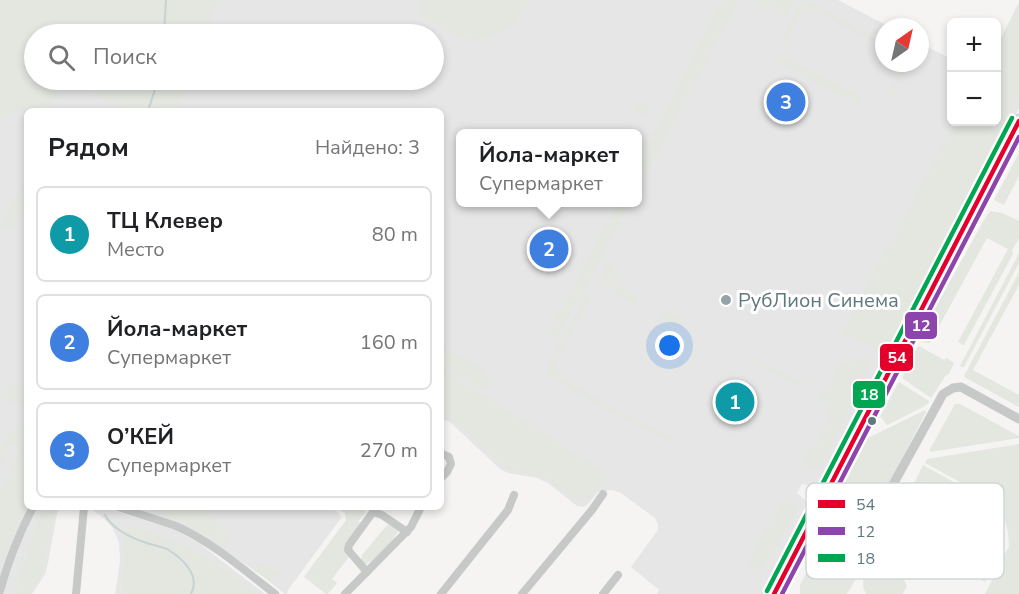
<!DOCTYPE html>
<html lang="ru">
<head>
<meta charset="utf-8">
<style>
	:root { --surface:#fff; --page:#f6f6f6; --text:#202124; --muted:#757577; --line:#e0e0e0; --accent:#0b8043 }
	body { margin:0; font-family:"Nunito Sans",sans-serif; background:var(--page); color:var(--text) }
	.controls { position:absolute; right:18px; top:18px; display:grid; overflow:hidden; border-radius:9px; box-shadow:0 3px 9px #0003 }
	.controls button { width:54px; height:54px; display:grid; place-items:center; padding:0; border:0; border-bottom:2px solid var(--line); background:var(--surface); color:var(--text); font:30px sans-serif }
	.compass { position:absolute; left:875px; top:18px; width:54px; height:54px; border-radius:50%; background:var(--surface); box-shadow:0 3px 9px #0003; rotate:34deg }
	.you { position:absolute; left:670px; top:346px; width:21px; height:21px; margin:-15px; border:4px solid #fff; border-radius:50%; background:#1a73e8; box-shadow:0 0 0 9px #1a73e833 }
	.badge { display:grid; place-items:center; width:39px; height:39px; border-radius:50%; background:var(--accent); color:#fff; font-size:20px; font-weight:700 }
	.pin { position:absolute; translate:-50% -50%; border:3px solid #fff; box-shadow:0 2px 6px #0006 }
	.popup { position:absolute; left:456px; top:129px; width:186px; height:78px; box-sizing:border-box; display:grid; place-content:center; border-radius:9px; background:var(--surface); filter:drop-shadow(0 2px 4px #0005); font-size:20px; white-space:nowrap; color:var(--muted) }
	.popup b { font-size:22px; color:var(--text) }
	.popup::after { content:''; position:absolute; left:50%; top:100%; margin-left:-12px; border:12px solid transparent; border-top-color:var(--surface) }
	.list { margin:0; padding:0; list-style:none }
	h2 { display:flex; justify-content:space-between; align-items:center; height:78px; margin:0; padding:0 24px; font-size:26px }
	h2 small { font-size:20px; font-weight:400; color:var(--muted) }
	.list li { display:grid; grid-template-columns:39px 1fr auto; gap:18px; align-items:center; box-sizing:border-box; height:96px; margin:0 12px 12px; padding:0 12px; border:2px solid var(--line); border-radius:9px }
	.list b { display:block; font-size:22px; white-space:nowrap }
	.list p { margin:0; font-size:20px; white-space:nowrap; color:var(--muted) }
	.list em { font-size:20px; font-style:normal; color:var(--muted) }
	.icon { flex:none; width:33px; height:33px; fill:none; stroke:currentColor; stroke-width:2; stroke-linecap:round; stroke-linejoin:round }
	.map { position:relative; flex:none; width:1019px; height:594px; overflow:hidden }
	.search { position:absolute; background:var(--surface); box-shadow:0 3px 9px #0003; left:24px; top:24px; width:420px; height:66px; display:flex; align-items:center; gap:15px; box-sizing:border-box; padding:0 21px; border-radius:33px; color:var(--muted); font-size:22px }
	.panel { position:absolute; background:var(--surface); box-shadow:0 3px 9px #0003; left:24px; top:108px; width:420px; height:402px; border-radius:9px }
	.map>svg:first-child { display:block }
</style>
</head>
<body>
<div class="map">
<svg width="1019" height="594" viewBox="0 0 1019 594">
	<rect width="100%" height="100%" fill="#f5f4f3"/>
	<g fill="#e5e6e5" fill-rule="evenodd">
		<path d="M 0,0 L 838,0 L 890,27 L 884,27 L 884,63 L 920,63 L 920,43 L 951,59 L 952,122 L 996,122 L 997,46 L 1019,2 L 1019,108 L 956,228 L 932,270 L 824,475 L 821,480 L 812,486 L 802,484 L 797,493 L 806,501 L 807,509 L 763,594 L 657,594 L 659,590 L 631,567 L 658,530 L 658,525 L 655,518 L 621,493 L 612,490 L 598,492 L 587,505 L 583,507 L 577,506 L 548,483 L 537,478 L 508,473 L 500,469 L 450,422 L 441,418 L 441,111 L 27,111 L 27,507 L 43,507 L 22,565 L 14,594 L 0,594 ZM 34,34 L 434,34 L 434,80 L 34,80 ZM 460,134 L 638,134 L 638,202 L 460,202 Z"/>
		<path d="M 60,507 L 66,507 L 60,509 L 57,513 L 48,563 L 45,574 L 32,594 L 30,594 L 42,575 L 55,514 Z"/>
		<path d="M 74,507 L 103,507 L 175,530 L 200,544 L 265,594 L 258,594 L 213,561 L 187,546 L 139,528 L 133,528 L 123,540 L 125,559 L 120,594 L 115,594 L 120,562 L 119,542 L 112,527 L 101,516 L 90,509 Z"/>
		<path d="M 132,507 L 330,507 L 340,514 L 341,518 L 288,590 L 287,594 L 285,594 L 265,578 L 199,533 L 177,523 Z"/>
	</g>
	<g fill="#e4e6e0">
		<path d="M 0,0 L 217,0 L 205,34 L 34,34 L 34,80 L 187,80 L 174,111 L 126,111 L 80,84 C 58,79 58,106 42,111 C 38,112 31,111 27,111 L 27,112 C 16,110 9,113 0,120 Z"/>
		<path d="M 423,0 L 529,0 L 509,28 L 473,41 L 446,30 L 420,16 Z"/>
		<path d="M 723,0 L 738,0 L 638,189 L 638,166 Z"/>
		<path d="M 756,0 L 791,0 C 792,7 789,12 785,17 L 774,11 L 775,7 L 767,3 L 764,7 L 756,3 Z"/>
		<path d="M 805,1 L 884,43 L 884,47 L 805,5 L 784,44 L 780,42 L 801,2 Z"/>
		<path d="M 1019,6 L 1019,95 L 885,354 L 843,331 L 956,122 L 996,122 L 997,47 Z"/>
		<path d="M 780,55 L 862,98 L 859,105 L 777,62 Z"/>
		<path d="M 905,63 L 908,63 L 889,100 L 886,99 Z"/>
		<path d="M 639,100 L 648,105 L 648,107 L 644,115 L 642,116 L 633,111 Z"/>
		<path d="M 1019,153 L 1019,176 L 1004,205 L 994,200 Z"/>
		<path d="M 24,188 L 27,190 L 27,202 L 12,228 L 5,230 L 1,225 L 19,191 Z"/>
		<path d="M 618,203 L 630,203 L 589,280 L 580,275 Z"/>
		<path d="M 990,211 L 1002,213 L 1019,221 L 1019,239 L 1012,250 L 1013,254 L 964,345 L 963,345 L 958,342 L 1008,249 L 987,238 L 930,343 L 924,342 L 921,339 L 921,333 L 987,215 Z"/>
		<path d="M 1019,253 L 1019,263 L 964,367 L 961,367 L 960,366 Z"/>
		<path d="M 609,262 L 613,264 L 609,272 L 618,276 L 612,292 L 603,287 L 600,282 Z"/>
		<path d="M 1019,272 L 1019,285 L 973,370 L 1019,395 L 1019,407 L 966,378 L 964,376 Z"/>
		<path d="M 579,277 L 588,282 L 557,337 L 549,332 Z"/>
		<path d="M 620,286 L 638,296 L 634,304 L 615,294 Z"/>
		<path d="M 587,294 L 591,296 L 554,367 L 560,370 L 560,377 L 564,381 L 676,441 L 677,445 L 559,383 C 551,378 547,374 549,365 Z"/>
		<path d="M 665,310 L 682,319 L 678,327 L 661,318 Z"/>
		<path d="M 441,345 C 453,353 468,356 479,367 C 483,371 487,377 491,382 L 488,390 L 481,389 L 441,366 Z"/>
		<path d="M 919,346 L 944,360 L 947,358 L 954,363 L 949,374 L 946,375 L 931,398 L 902,378 L 917,348 Z"/>
		<path d="M 761,354 L 763,355 L 760,361 L 802,383 L 805,378 L 807,380 L 804,387 L 802,388 L 757,364 L 756,361 Z"/>
		<path d="M 860,358 L 868,364 L 864,378 L 820,467 L 809,466 L 801,450 L 816,448 L 832,416 L 821,396 L 839,367 Z"/>
		<path d="M 441,369 L 607,474 L 600,487 L 589,499 L 574,499 L 547,478 L 506,468 L 448,416 L 441,425 Z"/>
		<path d="M 899,382 L 929,401 L 929,403 L 923,407 L 887,425 L 880,416 Z"/>
		<path d="M 12,384 L 15,384 L 27,388 L 27,396 L 22,407 L 1,397 L 5,389 Z"/>
		<path d="M 729,384 L 733,386 L 716,418 L 713,416 Z"/>
		<path d="M 955,404 L 960,404 L 1019,436 L 1019,438 L 930,452 L 930,449 Z"/>
		<path d="M 925,410 L 926,412 L 887,488 L 884,489 L 873,482 L 861,503 C 852,504 844,501 840,492 L 868,438 Z"/>
		<path d="M 20,424 L 27,427 L 27,502 L 0,567 L 0,488 L 4,489 L 21,448 L 9,443 L 0,465 L 0,452 L 9,431 L 14,433 L 16,428 Z"/>
		<path d="M 1019,444 L 1019,594 L 985,594 L 1009,546 L 1008,532 L 1003,515 L 993,501 L 980,493 L 925,463 L 927,459 Z"/>
		<path d="M 923,465 L 979,496 L 992,507 L 999,518 L 1001,527 L 1001,538 L 997,544 L 991,543 L 960,527 L 963,520 L 959,517 L 961,513 L 947,505 L 940,517 L 920,506 L 926,493 L 913,486 Z"/>
		<path d="M 795,503 L 797,510 L 763,567 L 753,570 L 749,563 L 764,533 L 784,504 Z"/>
		<path d="M 43,507 L 60,507 L 55,514 L 42,575 L 30,594 L 14,594 L 22,565 Z"/>
		<path d="M 141,507 L 202,507 L 227,536 L 227,548 C 198,529 175,517 141,507 Z"/>
		<path d="M 332,507 L 363,507 L 366,512 L 363,516 L 358,521 L 362,524 L 345,552 L 349,557 L 332,579 L 337,583 L 328,594 L 326,594 L 304,577 L 346,520 L 345,513 Z"/>
		<path d="M 896,510 L 929,528 L 915,553 L 910,553 L 882,536 Z"/>
		<path d="M 387,525 L 391,525 L 399,530 C 391,543 378,559 365,565 L 361,560 L 362,555 Z"/>
		<path d="M 133,528 L 139,528 L 187,546 L 213,561 L 258,594 L 120,594 L 125,559 L 123,540 L 127,532 Z"/>
		<path d="M 844,531 L 874,547 L 847,594 L 800,594 L 800,585 L 828,532 Z"/>
		<path d="M 961,534 L 963,534 L 999,553 L 999,555 L 985,582 L 951,565 L 958,552 L 954,549 Z"/>
		<path d="M 882,543 L 910,558 L 910,561 L 904,573 L 900,573 L 874,561 L 874,558 Z"/>
		<path d="M 262,563 L 278,575 L 272,582 L 256,570 Z"/>
		<path d="M 872,566 L 904,580 L 907,586 L 903,594 L 866,594 C 860,584 864,574 872,566 Z"/>
	</g>
	<g fill="none" stroke-linecap="round" stroke-linejoin="round">
		<g stroke="#c7d3d3" stroke-width="2">
			<path d="M 164,34 L 166,0"/>
			<path d="M 148,111 L 158,80"/>
			<path d="M 105,515 C 113,529 129,537 144,542 C 151,545 160,546 167,549 C 182,558 201,575 191,594"/>
		</g>
		<g stroke="#d1d1d1" stroke-width="15">
			<path id="primary" d="M 774,594 L 959,235 L 1019,121"/>
		</g>
		<g stroke="#c7c9c9" stroke-width="8">
			<path d="M 441,453 L 449,457 L 451,464 L 447,472 L 441,478"/>
			<path d="M 118,507 L 176,526 C 212,542 244,570 275,594"/>
			<path d="M 367,572 L 348,550 L 349,545 L 373,512 L 382,515 L 407,532"/>
			<path d="M 0,591 C 8,561 19,534 33,507"/>
			<path d="M 76,594 L 84,507"/>
			<path d="M 345,594 L 411,527 L 421,507"/>
			<path d="M 441,594 L 508,510 L 514,495"/>
			<path d="M 522,594 L 592,510 L 603,494"/>
			<path d="M 603,594 L 618,575"/>
		</g>
		<path stroke="#c7c9c9" stroke-width="9" d="M 822,499 L 848,510 L 858,511 L 868,509 L 876,505 L 890,490 L 943,394 L 953,388 L 961,387 L 1019,419"/>
		<use href="#primary" stroke="#dddede" stroke-width="12"/>
		<g stroke="#fff" stroke-width="9">
			<path id="bus-1" d="M 774,594 L 1019,121"/>
		</g>
		<g stroke="#fff" stroke-width="9">
			<path id="bus-2" d="M 782,594 L 1019,137"/>
		</g>
		<g stroke="#fff" stroke-width="9">
			<path id="bus-3" d="M 767,591 L 1012,118"/>
		</g>
		<use href="#bus-1" stroke="#e4002b" stroke-width="4.5"/>
		<use href="#bus-2" stroke="#8e44ad" stroke-width="4.5"/>
		<use href="#bus-3" stroke="#00a651" stroke-width="4.5"/>
	</g>
	<circle fill="#94a3a6" stroke="#fff" stroke-width="2" cx="726" cy="300" r="6"/>
	<circle fill="#60787d" stroke="#fff" stroke-width="2" cx="872" cy="421" r="5"/>
	<g text-anchor="middle" dominant-baseline="central" stroke-width="6" stroke-linejoin="round" paint-order="stroke">
		<g font-size="20" fill="#60787d" stroke="#fff" text-anchor="start">
			<text x="738" y="300">РубЛион Синема</text>
		</g>
	</g>
	<rect x="806" y="483" width="198" height="96" rx="9" fill="#fff" stroke="#cfd6d8" stroke-width="1.5"/>
	<rect x="818" y="500" width="27" height="8" fill="#e4002b"/>
	<rect x="818" y="527" width="27" height="8" fill="#8e44ad"/>
	<rect x="818" y="554" width="27" height="8" fill="#00a651"/>
	<g font-size="16" fill="#60787d">
		<text x="856" y="510">54</text>
		<text x="856" y="537">12</text>
		<text x="856" y="564">18</text>
	</g>
	<g stroke="#fff" stroke-width="2">
		<rect x="904" y="311" width="34" height="29" rx="6" fill="#8e44ad"/>
		<rect x="879" y="343" width="35" height="29" rx="6" fill="#e4002b"/>
		<rect x="852" y="380" width="34" height="29" rx="6" fill="#00a651"/>
	</g>
	<g font-size="16" text-anchor="middle" font-weight="bold" fill="#fff">
		<text x="921" y="331">12</text>
		<text x="897" y="363">54</text>
		<text x="869" y="400">18</text>
	</g>
</svg>
<div class="controls">
<button>+</button>
<button>−</button>
</div>
<svg class="compass" viewBox="-18 -18 36 36"><path d="M0-13l5 13h-10z" fill="#e53935"/><path d="M0 13l5-13h-10z" fill="#757577"/></svg>
<div class="you"></div>
<div class="pin badge" style="left:735px;top:402px;background:#0f9aa8">1</div>
<div class="pin badge" style="left:549px;top:249px;background:#3f7fe0">2</div>
<div class="popup"><b>Йола-маркет</b>Супермаркет</div>
<div class="pin badge" style="left:786px;top:102px;background:#3f7fe0">3</div>
<div class="search"><svg class="icon" aria-label="search" viewBox="0 0 24 24"><circle cx="10" cy="10" r="6"/><path d="M15 15l6 6"/></svg>Поиск</div>
<section class="panel">
<h2>Рядом<small>Найдено: 3</small></h2>
<ul class="list">
<li><span class="badge" style="background:#0f9aa8">1</span><div><b>ТЦ Клевер</b><p>Место</p></div><em>80 m</em></li>
<li><span class="badge" style="background:#3f7fe0">2</span><div><b>Йола-маркет</b><p>Супермаркет</p></div><em>160 m</em></li>
<li><span class="badge" style="background:#3f7fe0">3</span><div><b>О’КЕЙ</b><p>Супермаркет</p></div><em>270 m</em></li>
</ul>
</section>
</div>
</body>
</html>
